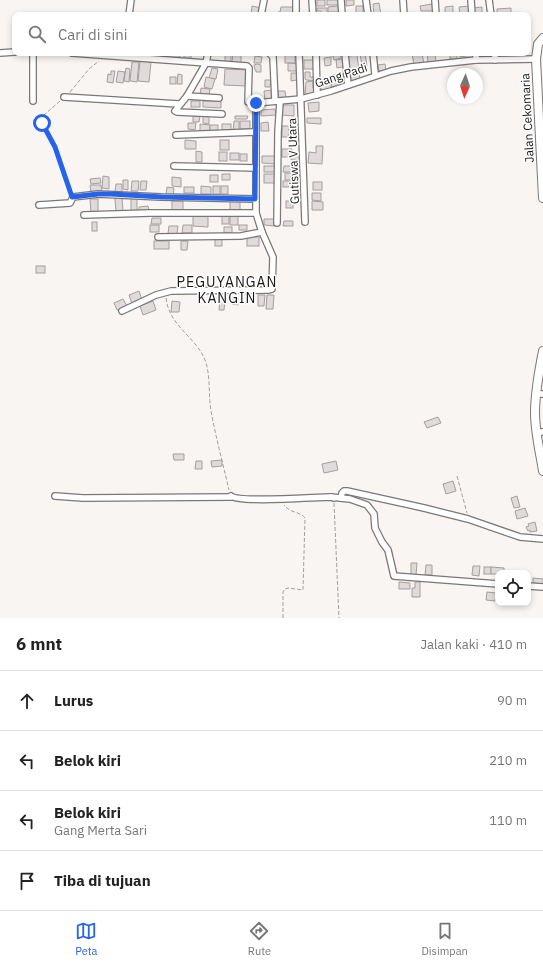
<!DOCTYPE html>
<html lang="id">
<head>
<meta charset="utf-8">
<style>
	:root { --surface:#fff; --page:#f2f2f2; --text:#222; --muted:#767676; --line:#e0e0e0; --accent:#2563eb }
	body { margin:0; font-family:"IBM Plex Sans",sans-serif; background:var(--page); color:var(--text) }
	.controls { position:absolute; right:12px; bottom:12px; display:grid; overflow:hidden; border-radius:8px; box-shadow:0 2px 6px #0003 }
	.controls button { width:36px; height:36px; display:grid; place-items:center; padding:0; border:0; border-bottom:1px solid var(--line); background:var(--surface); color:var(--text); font:20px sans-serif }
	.compass { position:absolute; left:447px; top:68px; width:36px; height:36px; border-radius:50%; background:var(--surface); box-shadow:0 2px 6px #0003; rotate:183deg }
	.stop { position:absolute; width:12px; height:12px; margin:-9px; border:3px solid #2563eb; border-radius:50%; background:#fff }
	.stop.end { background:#2563eb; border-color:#fff; box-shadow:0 1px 4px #0008 }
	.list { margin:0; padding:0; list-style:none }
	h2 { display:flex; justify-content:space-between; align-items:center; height:52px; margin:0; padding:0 16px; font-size:17px }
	h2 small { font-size:13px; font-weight:400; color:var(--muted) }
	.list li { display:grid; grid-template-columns:26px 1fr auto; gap:12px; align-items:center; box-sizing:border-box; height:60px; padding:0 16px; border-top:1px solid var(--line) }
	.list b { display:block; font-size:15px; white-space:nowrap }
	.list p { margin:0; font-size:13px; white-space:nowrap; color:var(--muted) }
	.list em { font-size:13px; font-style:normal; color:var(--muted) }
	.icon { flex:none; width:22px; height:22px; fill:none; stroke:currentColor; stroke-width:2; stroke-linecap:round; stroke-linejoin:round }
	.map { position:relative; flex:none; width:543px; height:618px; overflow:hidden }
	.search { position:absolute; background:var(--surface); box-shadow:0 2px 6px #0003; left:12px; right:12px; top:12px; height:44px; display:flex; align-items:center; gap:10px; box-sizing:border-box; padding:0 14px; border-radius:8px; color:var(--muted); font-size:15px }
	.sheet { height:292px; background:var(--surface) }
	nav { display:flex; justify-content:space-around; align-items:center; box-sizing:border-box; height:56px; border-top:1px solid var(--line); background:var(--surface); font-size:11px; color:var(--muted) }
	nav a { display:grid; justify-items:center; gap:2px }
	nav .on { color:var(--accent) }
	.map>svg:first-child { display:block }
</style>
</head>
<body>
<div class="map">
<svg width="543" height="618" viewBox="0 0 543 618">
	<rect width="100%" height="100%" fill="#f9f5f2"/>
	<g fill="#e0dbda" stroke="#a49f9e">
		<rect x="317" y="0" width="8" height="6"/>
		<rect x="327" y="0" width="13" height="5"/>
		<path d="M 346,0 L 354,0 L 354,5 L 346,6 Z"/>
		<path d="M 379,3 L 381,15 L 374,15 L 373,4 Z"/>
		<path d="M 432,4 L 433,11 L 421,11 L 420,6 Z"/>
		<path d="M 252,6 L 261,8 L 259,15 L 251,14 Z"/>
		<path d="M 338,6 L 339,12 L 328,12 L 328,7 Z"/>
		<rect x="356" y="6" width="7" height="8"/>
		<path d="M 453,6 L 453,15 L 445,15 L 445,7 Z"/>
		<path d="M 470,6 L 471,15 L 460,15 L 459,7 Z"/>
		<path d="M 281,7 L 294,7 L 293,15 L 278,15 L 278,12 L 280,12 Z"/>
		<path d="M 482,7 L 482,13 L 488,13 L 488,15 L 477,15 L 477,13 L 473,13 L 473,8 Z"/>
		<path d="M 317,8 L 327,8 L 327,15 L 321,15 L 321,11 L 317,11 Z"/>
		<path d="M 511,8 L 511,15 L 497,15 L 497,9 Z"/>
		<rect x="169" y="53" width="11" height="5"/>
		<rect x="184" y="53" width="7" height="8"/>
		<rect x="225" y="53" width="6" height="9"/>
		<path d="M 233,53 L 241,53 L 241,63 L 232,62 Z"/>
		<rect x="285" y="53" width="10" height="10"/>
		<path d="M 330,53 L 340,53 L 341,58 L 334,60 L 333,56 L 331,56 Z"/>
		<path d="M 365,53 L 367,66 L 362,66 L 360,54 Z"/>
		<path d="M 412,53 L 422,53 L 424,64 L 414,66 Z"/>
		<path d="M 427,53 L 435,53 L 436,62 L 428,62 Z"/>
		<rect x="450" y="53" width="7" height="6"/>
		<path d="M 460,53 L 473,53 L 473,55 L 460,57 Z"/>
		<path d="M 502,53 L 514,53 L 514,57 L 502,58 Z"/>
		<path d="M 357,55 L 359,70 L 350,71 L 348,56 Z"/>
		<path d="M 255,56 L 262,57 L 261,63 L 254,63 Z"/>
		<path d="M 331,57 L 331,65 L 325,66 L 324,58 Z"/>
		<path d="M 342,59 L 343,67 L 337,68 L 336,60 Z"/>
		<rect x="304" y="60" width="12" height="9"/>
		<path d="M 140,61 L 151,62 L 149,82 L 138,81 Z"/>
		<path d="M 132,62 L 139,62 L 137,82 L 130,81 Z"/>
		<path d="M 288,63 L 299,64 L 298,71 L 288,71 Z"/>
		<path d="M 257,64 L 261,65 L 261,72 L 256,72 L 256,70 L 255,70 L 254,65 Z"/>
		<path d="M 385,64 L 386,70 L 379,71 L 378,65 Z"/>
		<path d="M 126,68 L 130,69 L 129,82 L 124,81 Z"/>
		<path d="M 212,68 L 218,69 L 216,79 L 209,78 Z"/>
		<path d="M 225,69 L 247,70 L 246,86 L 224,85 Z"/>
		<path d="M 359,70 L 360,81 L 351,82 L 350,71 Z"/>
		<path d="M 111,71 L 115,71 L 113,83 L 107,82 L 108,74 L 111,75 Z"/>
		<path d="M 118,71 L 125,72 L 123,83 L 116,82 Z"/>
		<path d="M 305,72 L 310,72 L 310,77 L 316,77 L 316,81 L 306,80 L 305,79 Z"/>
		<path d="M 291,73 L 297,73 L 297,80 L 291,81 Z"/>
		<path d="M 178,74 L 182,75 L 182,84 L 177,84 Z"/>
		<path d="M 343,74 L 344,78 L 334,80 L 333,75 Z"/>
		<rect x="170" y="77" width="6" height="7"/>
		<path d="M 206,77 L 215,79 L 212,89 L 204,87 Z"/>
		<path d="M 265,80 L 271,80 L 270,87 L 265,87 Z"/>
		<path d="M 341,80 L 342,86 L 332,87 L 331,81 Z"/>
		<path d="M 313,81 L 313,88 L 316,88 L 316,94 L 305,94 L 306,82 Z"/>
		<path d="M 320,83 L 331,83 L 331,90 L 321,90 Z"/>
		<path d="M 201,88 L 210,89 L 209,97 L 200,96 Z"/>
		<path d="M 272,90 L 272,101 L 265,101 L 264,91 Z"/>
		<path d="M 278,91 L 285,91 L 286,99 L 279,99 Z"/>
		<rect x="191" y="101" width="9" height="6"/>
		<path d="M 203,101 L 221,101 L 221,108 L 203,107 Z"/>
		<path d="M 319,102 L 319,111 L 309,112 L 308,103 Z"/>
		<path d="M 283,105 L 294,105 L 294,116 L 282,115 L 282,108 L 283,108 Z"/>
		<path d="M 275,109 L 276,115 L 261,116 L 261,110 Z"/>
		<path d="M 193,116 L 200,116 L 199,122 L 193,122 Z"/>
		<path d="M 203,116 L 209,116 L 209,124 L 203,123 Z"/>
		<path d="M 235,116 L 248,116 L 247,119 L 235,119 Z"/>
		<path d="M 307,118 L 321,118 L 321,124 L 307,123 Z"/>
		<path d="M 234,121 L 239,121 L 239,132 L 233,132 Z"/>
		<rect x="240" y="121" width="10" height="8"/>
		<path d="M 268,122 L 269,131 L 261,131 L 261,123 Z"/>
		<path d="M 188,123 L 196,123 L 195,130 L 188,129 Z"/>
		<path d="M 200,124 L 210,125 L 210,132 L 200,132 Z"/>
		<rect x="222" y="124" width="9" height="8"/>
		<rect x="210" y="125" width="8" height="7"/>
		<rect x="282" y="126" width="7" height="11"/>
		<rect x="290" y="126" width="6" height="13"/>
		<path d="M 185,140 L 196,141 L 196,149 L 185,149 Z"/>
		<rect x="220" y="140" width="9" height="10"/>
		<path d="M 316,146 L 323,146 L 322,164 L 308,163 L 309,152 L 316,153 Z"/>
		<path d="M 282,149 L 292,149 L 292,153 L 302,154 L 302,160 L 291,160 L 291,157 L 282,157 Z"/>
		<path d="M 196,151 L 202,152 L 202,162 L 196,162 Z"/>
		<rect x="219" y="152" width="8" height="9"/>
		<rect x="230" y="153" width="9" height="7"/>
		<rect x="240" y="154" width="7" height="7"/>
		<path d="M 262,156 L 276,156 L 276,164 L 262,163 Z"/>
		<rect x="264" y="166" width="13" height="6"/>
		<path d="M 284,166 L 291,166 L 291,172 L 283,172 Z"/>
		<path d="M 292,170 L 302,171 L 302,178 L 292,178 Z"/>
		<rect x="285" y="173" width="6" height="7"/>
		<rect x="222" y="174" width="8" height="6"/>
		<rect x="264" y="174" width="12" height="9"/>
		<rect x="210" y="175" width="8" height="7"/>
		<path d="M 103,176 L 109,177 L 109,189 L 102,188 Z"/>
		<path d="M 172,177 L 181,178 L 181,187 L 172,186 Z"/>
		<path d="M 100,178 L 101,183 L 91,184 L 90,179 Z"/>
		<path d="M 123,180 L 128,180 L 128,190 L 123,189 Z"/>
		<path d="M 132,181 L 139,181 L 138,191 L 131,191 Z"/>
		<path d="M 141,181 L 147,181 L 146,190 L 140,190 Z"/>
		<rect x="283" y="181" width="9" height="6"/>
		<rect x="313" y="182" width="9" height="8"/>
		<path d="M 116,184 L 122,184 L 122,192 L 115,192 Z"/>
		<path d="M 90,185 L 101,185 L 102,192 L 91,193 Z"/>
		<path d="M 201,186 L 211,187 L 211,194 L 201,194 Z"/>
		<rect x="213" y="186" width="7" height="8"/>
		<rect x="221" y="186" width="7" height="8"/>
		<path d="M 167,187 L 174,188 L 173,196 L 166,195 Z"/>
		<rect x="184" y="187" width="10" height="6"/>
		<path d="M 312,193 L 321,193 L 321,201 L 312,200 Z"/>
		<path d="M 115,198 L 122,198 L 123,211 L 116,212 Z"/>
		<rect x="131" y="198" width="6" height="13"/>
		<path d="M 90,199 L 98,199 L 98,212 L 91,212 Z"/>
		<rect x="172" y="201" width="11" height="10"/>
		<path d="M 230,201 L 240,202 L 240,210 L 230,210 Z"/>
		<rect x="286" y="201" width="7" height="7"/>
		<path d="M 312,201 L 323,202 L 323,210 L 312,210 Z"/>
		<path d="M 148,206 L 149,210 L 139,211 L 139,207 Z"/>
		<rect x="222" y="213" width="7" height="11"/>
		<rect x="230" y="214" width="8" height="11"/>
		<path d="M 193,216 L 208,216 L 208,227 L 193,226 Z"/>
		<path d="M 152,218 L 161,218 L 161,224 L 151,224 Z"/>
		<path d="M 264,219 L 275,219 L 275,226 L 264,225 Z"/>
		<path d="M 284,221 L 293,221 L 293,226 L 283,226 Z"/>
		<rect x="92" y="222" width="5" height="9"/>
		<rect x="150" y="225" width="9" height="7"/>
		<path d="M 183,225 L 192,225 L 192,233 L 182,233 Z"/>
		<rect x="239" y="225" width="8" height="5"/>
		<path d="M 169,226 L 178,226 L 177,234 L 168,234 Z"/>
		<rect x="224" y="227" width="8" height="6"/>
		<rect x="247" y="237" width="12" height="9"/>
		<rect x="215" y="239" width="7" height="7"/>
		<rect x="154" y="241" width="15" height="8"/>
		<path d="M 181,241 L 188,241 L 187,250 L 181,250 Z"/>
		<rect x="36" y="266" width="9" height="7"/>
		<path d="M 139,291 L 142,300 L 132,304 L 129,295 Z"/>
		<path d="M 258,295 L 265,295 L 264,306 L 258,306 Z"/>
		<path d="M 267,295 L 274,295 L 273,309 L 266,309 Z"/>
		<path d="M 232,297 L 238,298 L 238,305 L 232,304 Z"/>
		<path d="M 123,299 L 127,306 L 117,310 L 114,303 Z"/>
		<path d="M 220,299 L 225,300 L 224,310 L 219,310 Z"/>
		<path d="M 153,301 L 156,310 L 143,315 L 140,306 Z"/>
		<path d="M 172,301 L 180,302 L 179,312 L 171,312 Z"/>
		<path d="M 438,417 L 441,423 L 427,428 L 424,422 Z"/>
		<path d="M 173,454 L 184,454 L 184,460 L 174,460 Z"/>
		<path d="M 222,460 L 222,466 L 212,467 L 211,461 Z"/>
		<path d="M 196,461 L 202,461 L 202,469 L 195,469 Z"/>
		<path d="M 336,461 L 338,470 L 324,473 L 322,464 Z"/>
		<path d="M 453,481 L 456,491 L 446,494 L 443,484 Z"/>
		<path d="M 517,496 L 520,507 L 514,508 L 511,498 Z"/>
		<path d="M 525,508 L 528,516 L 517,519 L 515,511 Z"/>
		<path d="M 535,522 L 537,531 L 530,532 L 530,530 L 528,531 L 526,527 L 529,526 L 528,524 Z"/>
		<path d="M 411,563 L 417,563 L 416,575 L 411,575 Z"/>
		<path d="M 426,565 L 432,565 L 432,575 L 425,575 Z"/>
		<path d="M 473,566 L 480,566 L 479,576 L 472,575 Z"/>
		<rect x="484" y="567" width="7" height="7"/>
		<path d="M 491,567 L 504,568 L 504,573 L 498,573 L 498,574 L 491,574 Z"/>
		<path d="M 533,578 L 543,579 L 543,584 L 533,583 Z"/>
		<path d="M 399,582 L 410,583 L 410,589 L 399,589 Z"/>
		<path d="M 415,582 L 420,582 L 420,597 L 412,597 L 412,588 L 415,588 Z"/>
		<path d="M 487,592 L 496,593 L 495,601 L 486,600 Z"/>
	</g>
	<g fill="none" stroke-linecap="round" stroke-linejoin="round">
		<g stroke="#7c7775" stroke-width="8">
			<g id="street">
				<path d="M 296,0 L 296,15"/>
				<path d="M 312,0 L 313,15"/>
				<path d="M 341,0 L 342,15"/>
				<path d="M 366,0 L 368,15"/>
				<path d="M 403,0 L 404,15"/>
				<path d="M 435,0 L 436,15"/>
				<path d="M 471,0 L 472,15"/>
				<path d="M 489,0 L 491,15"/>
				<path d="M 129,15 L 131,0"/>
				<path d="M 261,15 L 264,0"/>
				<path d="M 0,53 L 15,52"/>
				<path d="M 72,53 L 247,66 L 249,68 L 248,102 L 256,103 L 301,99 L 331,91 L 391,71 L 411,67 L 476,60 L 536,59"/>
				<path d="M 208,53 L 206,63 L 187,96 L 175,111 L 177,112 L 222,114"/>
				<path d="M 269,53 L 273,57 L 275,101"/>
				<path d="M 299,53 L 305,222"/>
				<path d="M 316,53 L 317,95"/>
				<path d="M 345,53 L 348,85"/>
				<path d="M 373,53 L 375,74"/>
				<path d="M 476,53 L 476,60"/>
				<path d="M 495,53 L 495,60"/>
				<path d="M 187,96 L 219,98"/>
				<path d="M 64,97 L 179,104"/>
				<path d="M 33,101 L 33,53"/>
				<path d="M 176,135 L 255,132"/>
				<path d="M 174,166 L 256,168"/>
				<path d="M 39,205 L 70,203 L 73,197 L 98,194 L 161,197 L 255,199"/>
				<path d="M 84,215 L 150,213 L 256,213"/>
				<path d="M 277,223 L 278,132 L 280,101"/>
				<path d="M 158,237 L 241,236 L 262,232"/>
				<path d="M 122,311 L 156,295 L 171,291 L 268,290 L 272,289 L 273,257 L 262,232 L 256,213 L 256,103"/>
				<path d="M 536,394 L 543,394"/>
				<path d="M 536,432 L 543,432"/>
				<path d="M 55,496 L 83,498 L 231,497"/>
				<path d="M 231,496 C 239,503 316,497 331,497 L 334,498"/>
				<path d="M 331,497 L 350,499 L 367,505 L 374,514 L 375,528 L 382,542 L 388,550 L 394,576 L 498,584"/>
				<path d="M 341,498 L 342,493 L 344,491 L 347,491 L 424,508 L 468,519 L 520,537 L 543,539"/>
				<path d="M 528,586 L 543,587"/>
			</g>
		</g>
		<g stroke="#7c7775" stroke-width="10">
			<g id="secondary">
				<path d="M 543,38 L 538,44 L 536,59 L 543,198"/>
				<path d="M 543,351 C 539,371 535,392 535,413 C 535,432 540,452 543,471"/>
			</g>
		</g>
		<g stroke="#a2a09d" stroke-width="1" stroke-dasharray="4 2" stroke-linecap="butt">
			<path d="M 70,92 L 89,69 L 99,61"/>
			<path d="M 60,101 L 44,115 L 42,118 L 43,125 L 55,147 L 70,192"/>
			<path d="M 166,298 C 169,326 196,337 205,360 C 211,376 208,394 211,411 C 216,438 223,464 229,490"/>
			<path d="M 457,476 L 467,513"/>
			<path d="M 334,503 L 339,618"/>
			<path d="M 283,618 L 283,592 L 285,589 L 288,588 L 303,590 L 305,518 C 300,511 291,514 284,505"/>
		</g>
		<use href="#street" stroke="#fff" stroke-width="5.5"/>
		<use href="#secondary" stroke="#fff" stroke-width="8"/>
	</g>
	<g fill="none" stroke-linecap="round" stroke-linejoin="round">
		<path stroke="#2563eb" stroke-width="5" d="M 42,123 L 55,147 L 72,197 L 98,194 L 111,194 L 162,197 L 255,199 L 256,103"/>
	</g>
	<g text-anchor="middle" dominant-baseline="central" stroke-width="3" stroke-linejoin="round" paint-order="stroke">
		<g font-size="12" fill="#181716" stroke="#fff">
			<text transform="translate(341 75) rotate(-18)">Gang Padi</text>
			<text transform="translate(527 118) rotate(-93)">Jalan Cekomaria</text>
			<text transform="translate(293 161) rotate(-92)">Gutiswa V Utara</text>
		</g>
		<g font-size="14" letter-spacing="1" fill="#181716" stroke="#fff">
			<text x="227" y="282">PEGUYANGAN<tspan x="227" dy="16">KANGIN</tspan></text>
		</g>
	</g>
</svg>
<div class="controls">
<button><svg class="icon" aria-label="locate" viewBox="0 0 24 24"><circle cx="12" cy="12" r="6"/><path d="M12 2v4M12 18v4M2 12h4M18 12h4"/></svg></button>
</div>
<svg class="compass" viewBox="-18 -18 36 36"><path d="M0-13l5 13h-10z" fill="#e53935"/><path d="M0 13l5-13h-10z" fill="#767676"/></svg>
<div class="stop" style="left:42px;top:123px"></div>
<div class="stop end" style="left:256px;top:103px"></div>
<div class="search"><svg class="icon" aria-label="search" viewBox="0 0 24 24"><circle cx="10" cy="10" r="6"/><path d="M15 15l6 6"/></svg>Cari di sini</div>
</div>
<section class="sheet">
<h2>6 mnt<small>Jalan kaki · 410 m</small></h2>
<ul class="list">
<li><svg class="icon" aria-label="ahead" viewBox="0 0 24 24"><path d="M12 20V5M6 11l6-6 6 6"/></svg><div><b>Lurus</b></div><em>90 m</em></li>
<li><svg class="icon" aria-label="left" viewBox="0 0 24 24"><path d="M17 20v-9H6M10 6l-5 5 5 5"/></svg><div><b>Belok kiri</b></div><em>210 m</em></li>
<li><svg class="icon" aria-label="left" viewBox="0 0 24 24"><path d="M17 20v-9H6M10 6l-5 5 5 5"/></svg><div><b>Belok kiri</b><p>Gang Merta Sari</p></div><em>110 m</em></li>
<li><svg class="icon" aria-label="arrive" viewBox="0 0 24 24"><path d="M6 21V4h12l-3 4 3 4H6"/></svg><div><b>Tiba di tujuan</b></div></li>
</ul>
</section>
<nav>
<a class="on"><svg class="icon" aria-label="map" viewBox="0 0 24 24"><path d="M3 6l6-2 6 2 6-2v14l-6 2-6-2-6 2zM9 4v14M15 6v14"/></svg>Peta</a>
<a><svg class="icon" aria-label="directions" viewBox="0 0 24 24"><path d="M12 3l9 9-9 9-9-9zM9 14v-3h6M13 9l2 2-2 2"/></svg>Rute</a>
<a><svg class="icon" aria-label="saved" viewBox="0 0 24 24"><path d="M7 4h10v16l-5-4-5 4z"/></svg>Disimpan</a>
</nav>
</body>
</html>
